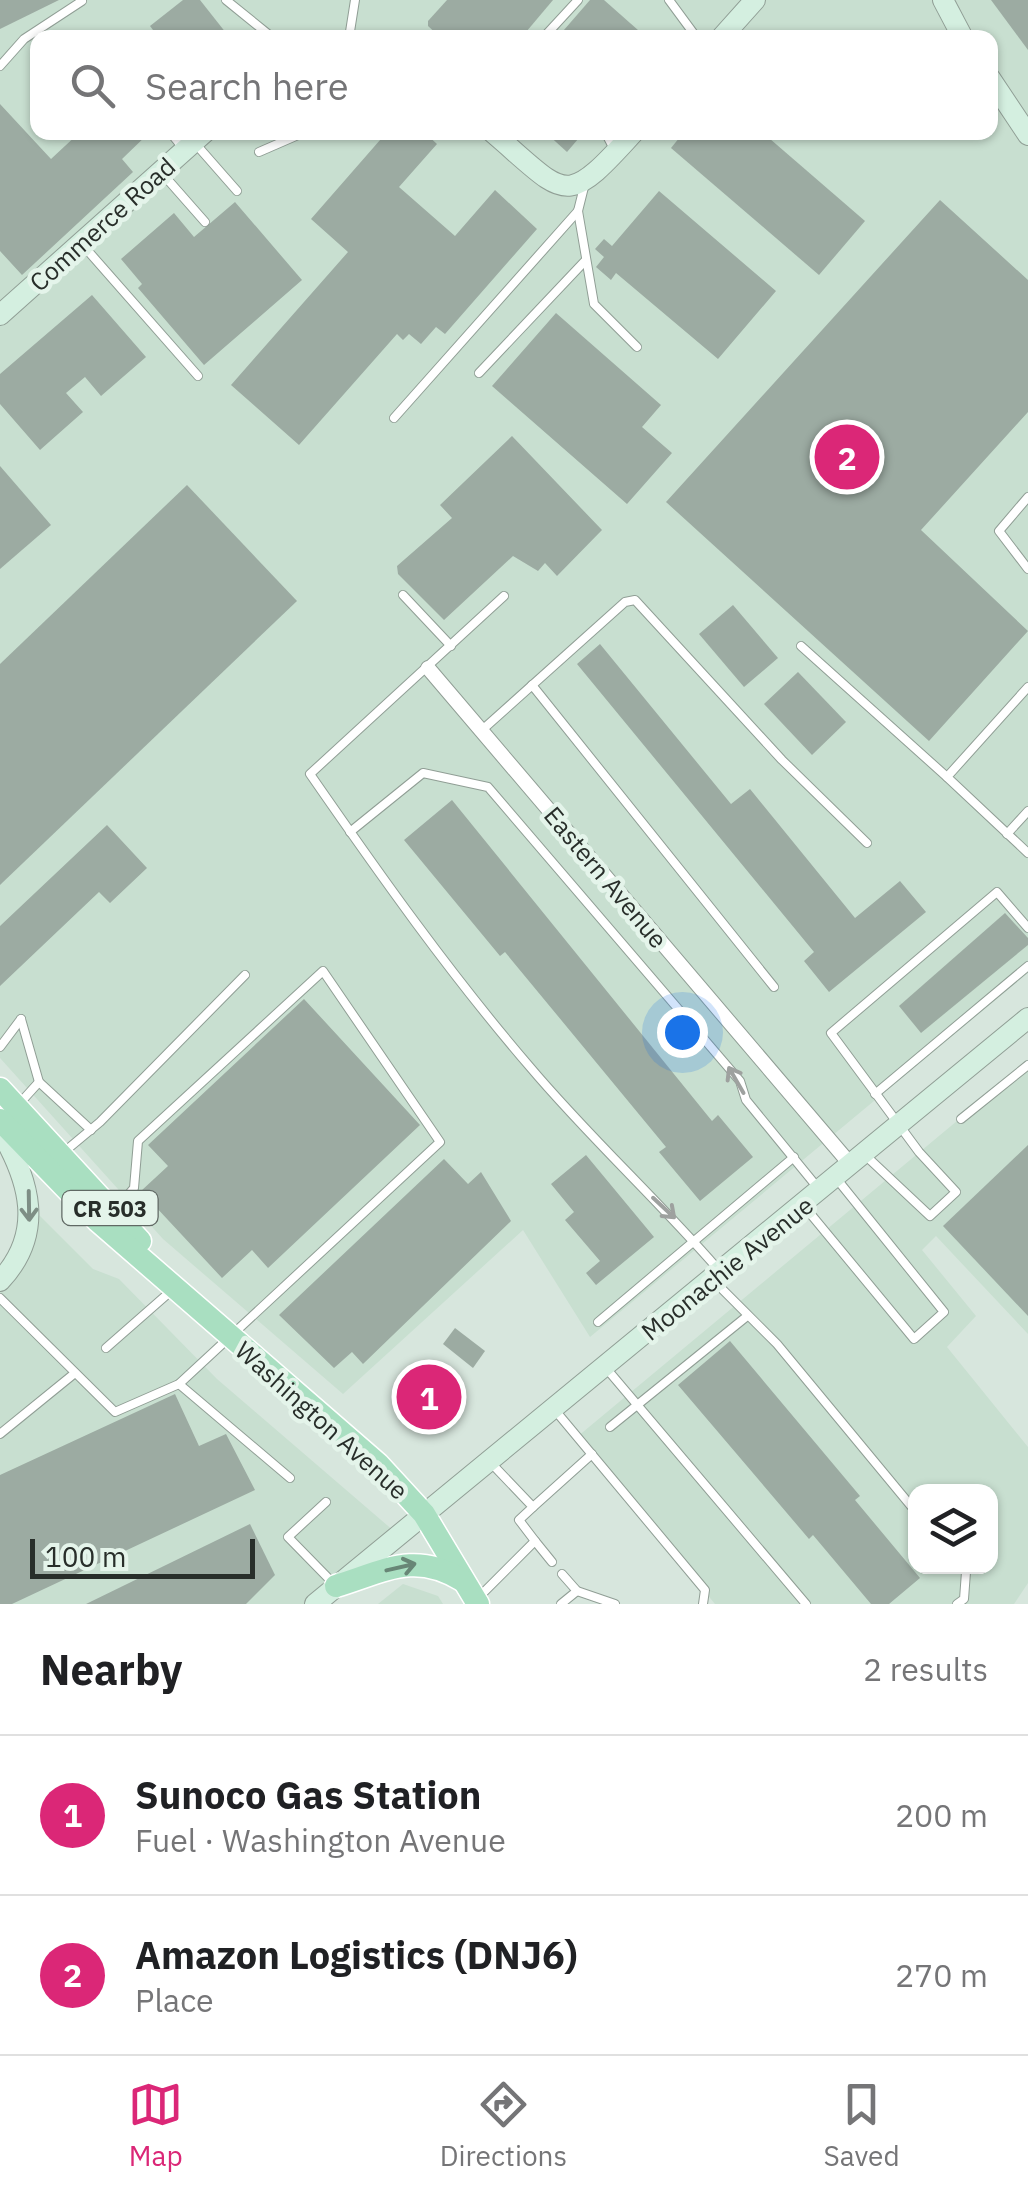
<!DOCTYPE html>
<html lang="en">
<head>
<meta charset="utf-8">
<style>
	:root { --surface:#fff; --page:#f6f6f6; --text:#202124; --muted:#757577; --line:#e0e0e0; --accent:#db2777 }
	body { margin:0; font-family:"IBM Plex Sans",sans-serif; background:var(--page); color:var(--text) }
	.controls { position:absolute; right:30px; bottom:30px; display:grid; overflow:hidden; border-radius:20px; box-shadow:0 2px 8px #0004 }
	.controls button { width:90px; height:90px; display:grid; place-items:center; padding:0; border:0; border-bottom:2px solid var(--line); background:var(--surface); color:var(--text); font:50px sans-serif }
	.scale { position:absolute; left:30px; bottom:25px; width:225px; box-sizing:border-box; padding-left:10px; border:5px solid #282e2a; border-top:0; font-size:28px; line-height:35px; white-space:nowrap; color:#282e2a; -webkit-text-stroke:8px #e4f4ea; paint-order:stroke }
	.you { position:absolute; left:682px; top:1032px; width:35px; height:35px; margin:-25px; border:8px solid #fff; border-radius:50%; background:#1a73e8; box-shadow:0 0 0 15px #1a73e833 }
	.badge { display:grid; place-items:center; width:65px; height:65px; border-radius:50%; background:var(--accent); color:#fff; font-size:32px; font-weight:700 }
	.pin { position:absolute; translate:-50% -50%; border:5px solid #fff; box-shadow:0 2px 10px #0006 }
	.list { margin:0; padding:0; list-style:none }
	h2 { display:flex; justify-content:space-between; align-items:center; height:130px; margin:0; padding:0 40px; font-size:42px }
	h2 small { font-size:32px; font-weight:400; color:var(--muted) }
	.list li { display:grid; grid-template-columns:65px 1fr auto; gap:30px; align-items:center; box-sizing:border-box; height:160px; padding:0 40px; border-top:2px solid var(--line) }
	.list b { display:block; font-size:38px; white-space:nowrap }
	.list p { margin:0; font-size:32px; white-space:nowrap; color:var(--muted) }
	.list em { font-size:32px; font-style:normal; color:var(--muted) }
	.icon { flex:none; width:55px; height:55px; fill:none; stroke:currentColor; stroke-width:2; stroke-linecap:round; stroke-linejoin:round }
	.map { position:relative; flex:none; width:1028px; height:1604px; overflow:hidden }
	.search { position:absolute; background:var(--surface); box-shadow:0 2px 8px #0004; left:30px; right:30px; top:30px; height:110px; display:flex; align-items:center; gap:25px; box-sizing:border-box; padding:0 35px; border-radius:20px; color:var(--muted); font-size:38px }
	.sheet { height:450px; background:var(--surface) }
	nav { display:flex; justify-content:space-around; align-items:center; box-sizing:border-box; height:140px; border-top:2px solid var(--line); background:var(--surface); font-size:28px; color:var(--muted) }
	nav a { display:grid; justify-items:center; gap:5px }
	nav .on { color:var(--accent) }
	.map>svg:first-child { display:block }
</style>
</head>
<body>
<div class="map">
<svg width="1028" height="1604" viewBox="0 0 1028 1604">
	<rect width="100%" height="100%" fill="#d7e6dd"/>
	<g fill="#c8dfd0" fill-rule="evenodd">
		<path d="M 0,0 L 1028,0 L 1028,973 L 590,1337 L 523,1230 L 343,1394 L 163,1239 L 0,1058 ZM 38,38 L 990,38 L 990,132 L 38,132 Z"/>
		<path d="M 1028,1062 L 1028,1334 L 936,1236 L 922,1250 L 976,1316 L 947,1347 L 1028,1447 L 1028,1583 L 1014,1604 L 715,1604 L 577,1437 ZM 916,1492 L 990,1492 L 990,1566 L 916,1566 Z"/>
		<path d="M 23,1199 L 93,1269 L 119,1279 L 217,1379 L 402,1538 L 331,1604 L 0,1604 L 0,1292 L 17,1275 Z"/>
		<path d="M 403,1584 L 438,1596 L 443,1604 L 378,1604 Z"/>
	</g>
	<g fill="#9caba2">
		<path d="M 0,0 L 59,0 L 0,29 Z"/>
		<path d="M 183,0 L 200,0 L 230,38 L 159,38 L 150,26 Z"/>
		<path d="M 447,0 L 553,0 L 521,38 L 441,38 L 428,26 L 428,21 Z"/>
		<path d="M 590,0 L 604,0 L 647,38 L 557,38 Z"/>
		<path d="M 991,0 L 1028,0 L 1028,50 Z"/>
		<path d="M 0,104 L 51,159 L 80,132 L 150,132 L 122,159 L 133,172 L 22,275 L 0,251 Z"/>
		<path d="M 387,132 L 424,132 L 437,144 L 399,187 L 455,236 L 495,190 L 537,229 L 445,334 L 436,327 L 421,344 L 409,334 L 403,340 L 397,334 L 299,445 L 231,385 L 348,252 L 311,219 Z"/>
		<path d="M 545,132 L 584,132 L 567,152 Z"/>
		<path d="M 684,132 L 762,132 L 865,221 L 819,275 L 671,148 Z"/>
		<path d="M 659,191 L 776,291 L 718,359 L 616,273 L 611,280 L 596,267 L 604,257 L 595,249 L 604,239 L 612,246 Z"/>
		<path d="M 940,200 L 1028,280 L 1028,412 L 921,530 L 1028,631 L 929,741 L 666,502 Z"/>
		<path d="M 235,202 L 302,280 L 204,365 L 138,288 L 142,284 L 121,259 L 174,213 L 194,237 Z"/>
		<path d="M 92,295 L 146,357 L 101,396 L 85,377 L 66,393 L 83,412 L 40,450 L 0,404 L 0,374 Z"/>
		<path d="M 556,313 L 661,405 L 642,427 L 672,453 L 627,504 L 492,386 Z"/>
		<path d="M 512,436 L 602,530 L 557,576 L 545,563 L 538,571 L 513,556 L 444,620 L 398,574 L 397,566 L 452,518 L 440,505 Z"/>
		<path d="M 0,466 L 51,525 L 0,569 Z"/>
		<path d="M 187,485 L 297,601 L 0,885 L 0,664 Z"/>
		<path d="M 733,605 L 778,658 L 744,687 L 699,634 Z"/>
		<path d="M 600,644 L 731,804 L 750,789 L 855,918 L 900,881 L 926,912 L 829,992 L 804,961 L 814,952 L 577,664 Z"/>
		<path d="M 798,672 L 846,722 L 812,755 L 764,704 Z"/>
		<path d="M 452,800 L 712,1121 L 718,1115 L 753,1157 L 700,1201 L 659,1152 L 666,1147 L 505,952 L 500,956 L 404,840 Z"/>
		<path d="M 107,825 L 147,868 L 110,903 L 99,892 L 0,986 L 0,926 Z"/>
		<path d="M 1005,913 L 1028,938 L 1028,945 L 921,1033 L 899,1006 Z"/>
		<path d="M 304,999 L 420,1125 L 268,1268 L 252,1250 L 222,1278 L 141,1191 L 168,1166 L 148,1145 Z"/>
		<path d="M 1028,1145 L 1028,1316 L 943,1226 Z"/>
		<path d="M 586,1155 L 654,1237 L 596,1285 L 586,1273 L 600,1261 L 565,1220 L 574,1212 L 551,1184 Z"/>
		<path d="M 444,1159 L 468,1184 L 481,1172 L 511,1221 L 363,1364 L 352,1352 L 334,1368 L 279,1315 Z"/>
		<path d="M 455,1328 L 485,1351 L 473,1368 L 443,1344 Z"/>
		<path d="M 730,1341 L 860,1496 L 855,1500 L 920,1578 L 889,1604 L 871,1604 L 813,1535 L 809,1539 L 678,1385 Z"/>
		<path d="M 408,1366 L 461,1404 L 444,1426 L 393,1387 Z"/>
		<path d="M 175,1394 L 199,1446 L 226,1434 L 255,1490 L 12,1604 L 0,1604 L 0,1475 Z"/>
		<path d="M 250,1524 L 275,1575 L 246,1604 L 86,1604 Z"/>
	</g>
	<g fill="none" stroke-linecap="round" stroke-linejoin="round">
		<g stroke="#909e95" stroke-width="10">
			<g id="lane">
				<path d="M 226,0 L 273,38"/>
				<path d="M 669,0 L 697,38"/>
				<path d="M 349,38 L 355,0"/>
				<path d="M 543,38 L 578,0"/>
				<path d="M 0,66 L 24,39 L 82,1"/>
				<path d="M 170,132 L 182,147"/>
				<path d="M 605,132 L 614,149"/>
				<path d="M 194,142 L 237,191"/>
				<path d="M 259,152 L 305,132"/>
				<path d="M 161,172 L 205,222"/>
				<path d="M 578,211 L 594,304 L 637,347"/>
				<path d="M 81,243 L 198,376"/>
				<path d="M 479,373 L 584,262"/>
				<path d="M 394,418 L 578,211 L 585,183"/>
				<path d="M 1028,497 L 999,531 L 1028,569"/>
				<path d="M 403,595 L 451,646"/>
				<path d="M 504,596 L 310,774 C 380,875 450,974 530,1067 C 589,1137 657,1199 717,1268"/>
				<path d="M 801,646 L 947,777"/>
				<path d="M 532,685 L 774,987"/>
				<path d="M 1028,687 L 947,777 L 1028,853"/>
				<path d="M 481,731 L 625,602 L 635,600 L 782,760 L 867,843"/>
				<path d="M 350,832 L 423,773 L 488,787 L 740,1081 L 746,1100 L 818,1188"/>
				<path d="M 1007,834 L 1028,811"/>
				<path d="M 21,1019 L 39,1082"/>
				<path d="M 0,1047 L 21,1019"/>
				<path d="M 875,1094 L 1028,966"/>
				<path d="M 20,1103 L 39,1082 L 91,1130"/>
				<path d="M 961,1119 L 1028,1065"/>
				<path d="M 64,1152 L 100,1122 L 245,975"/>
				<path d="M 865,1155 L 930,1216 L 956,1192 L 919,1152 L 831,1033 L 997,892 L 1028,928"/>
				<path d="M 804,1206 L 914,1339 L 944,1312 L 836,1178"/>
				<path d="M 713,1280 L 777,1344 L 916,1512"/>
				<path d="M 0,1298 L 115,1412 L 179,1384 L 440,1142 L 323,971 L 138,1141 L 134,1188 L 116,1209"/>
				<path d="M 598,1322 L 794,1157"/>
				<path d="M 106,1348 L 171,1291"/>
				<path d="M 606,1368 L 806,1604"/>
				<path d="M 179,1384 L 290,1478"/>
				<path d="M 554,1409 L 705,1590 L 703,1604"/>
				<path d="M 610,1427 L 746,1317"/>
				<path d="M 0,1434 L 75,1373"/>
				<path d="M 326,1502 L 288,1537 L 333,1583"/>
				<path d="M 533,1507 L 592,1454"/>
				<path d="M 535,1541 L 552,1562"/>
				<path d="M 562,1574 L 577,1591 L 615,1604"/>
				<path d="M 477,1599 L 535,1541 L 519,1520 L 533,1507 L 492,1464"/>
				<path d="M 561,1604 L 577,1591"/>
				<path d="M 957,1604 L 964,1599 L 966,1572 L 961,1566"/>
			</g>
		</g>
		<g stroke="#909e95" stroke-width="16">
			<path id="street" d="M 428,668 L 851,1165"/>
		</g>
		<g stroke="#909e95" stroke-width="22">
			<g id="secondary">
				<path d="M 943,0 L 963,38"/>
				<path d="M 721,38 L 755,0"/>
				<path d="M 990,78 L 1028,135"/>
				<path d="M 492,132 C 567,196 563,211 634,132"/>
				<path d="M 0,315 L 205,132"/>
				<path d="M 0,1130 C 30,1181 45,1233 0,1281"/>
				<path d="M 315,1604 L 1028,1018"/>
			</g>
		</g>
		<g stroke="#fff" stroke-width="25">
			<g id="primary">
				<path d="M 0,1089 L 140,1241"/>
				<path d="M 0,1120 L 98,1221 L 378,1464 L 424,1514 L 478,1604"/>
				<path d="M 336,1586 C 385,1571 414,1551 462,1580"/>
			</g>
		</g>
		<use href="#lane" stroke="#fff" stroke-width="8"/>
		<use href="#street" stroke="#fff" stroke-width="14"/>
		<use href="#secondary" stroke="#d4efe0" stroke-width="20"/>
		<use href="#primary" stroke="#a9dfc1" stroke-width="22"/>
	</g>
	<defs><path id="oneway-shaft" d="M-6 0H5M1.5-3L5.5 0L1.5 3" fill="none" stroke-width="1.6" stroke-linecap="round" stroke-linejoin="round" transform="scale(2.5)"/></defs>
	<g stroke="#9ea19f">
		<use href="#oneway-shaft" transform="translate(736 1080) rotate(-120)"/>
		<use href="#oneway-shaft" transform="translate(664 1208) rotate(43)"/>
	</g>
	<use stroke="#7e8e85" href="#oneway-shaft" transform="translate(29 1206) rotate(89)"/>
	<use stroke="#688676" href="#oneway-shaft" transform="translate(401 1567) rotate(-13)"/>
	<g text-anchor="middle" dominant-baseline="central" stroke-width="9" stroke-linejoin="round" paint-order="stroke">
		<rect fill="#e4f4ea" stroke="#606964" stroke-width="2.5" x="62.5" y="1191" width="95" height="34" rx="8"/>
		<g font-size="22" font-weight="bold" fill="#282e2a">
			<text x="110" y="1208">CR 503</text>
		</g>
		<g font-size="25" fill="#282e2a" stroke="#e4f4ea">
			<text transform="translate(102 224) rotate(-42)">Commerce Road</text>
			<text transform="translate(606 877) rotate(50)">Eastern Avenue</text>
			<text transform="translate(727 1268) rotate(-39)">Moonachie Avenue</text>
			<text transform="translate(322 1420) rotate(42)">Washington Avenue</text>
		</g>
	</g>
</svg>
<div class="controls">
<button><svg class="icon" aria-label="layers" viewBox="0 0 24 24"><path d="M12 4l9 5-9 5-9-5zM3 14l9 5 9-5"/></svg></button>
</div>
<div class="scale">100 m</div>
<div class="you"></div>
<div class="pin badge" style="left:429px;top:1397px">1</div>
<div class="pin badge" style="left:847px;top:457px">2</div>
<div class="search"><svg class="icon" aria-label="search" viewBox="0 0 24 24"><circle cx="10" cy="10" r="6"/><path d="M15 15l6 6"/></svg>Search here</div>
</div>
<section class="sheet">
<h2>Nearby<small>2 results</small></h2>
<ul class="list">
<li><span class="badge">1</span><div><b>Sunoco Gas Station</b><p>Fuel · Washington Avenue</p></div><em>200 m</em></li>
<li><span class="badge">2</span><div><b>Amazon Logistics (DNJ6)</b><p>Place</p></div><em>270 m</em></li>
</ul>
</section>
<nav>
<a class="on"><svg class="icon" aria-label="map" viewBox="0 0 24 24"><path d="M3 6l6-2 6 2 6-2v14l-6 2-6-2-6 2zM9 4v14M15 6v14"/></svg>Map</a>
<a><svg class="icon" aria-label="directions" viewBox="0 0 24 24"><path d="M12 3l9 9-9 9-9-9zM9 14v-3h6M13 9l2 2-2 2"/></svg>Directions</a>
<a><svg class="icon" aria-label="saved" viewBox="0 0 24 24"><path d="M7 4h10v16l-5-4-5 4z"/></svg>Saved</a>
</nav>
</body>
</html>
